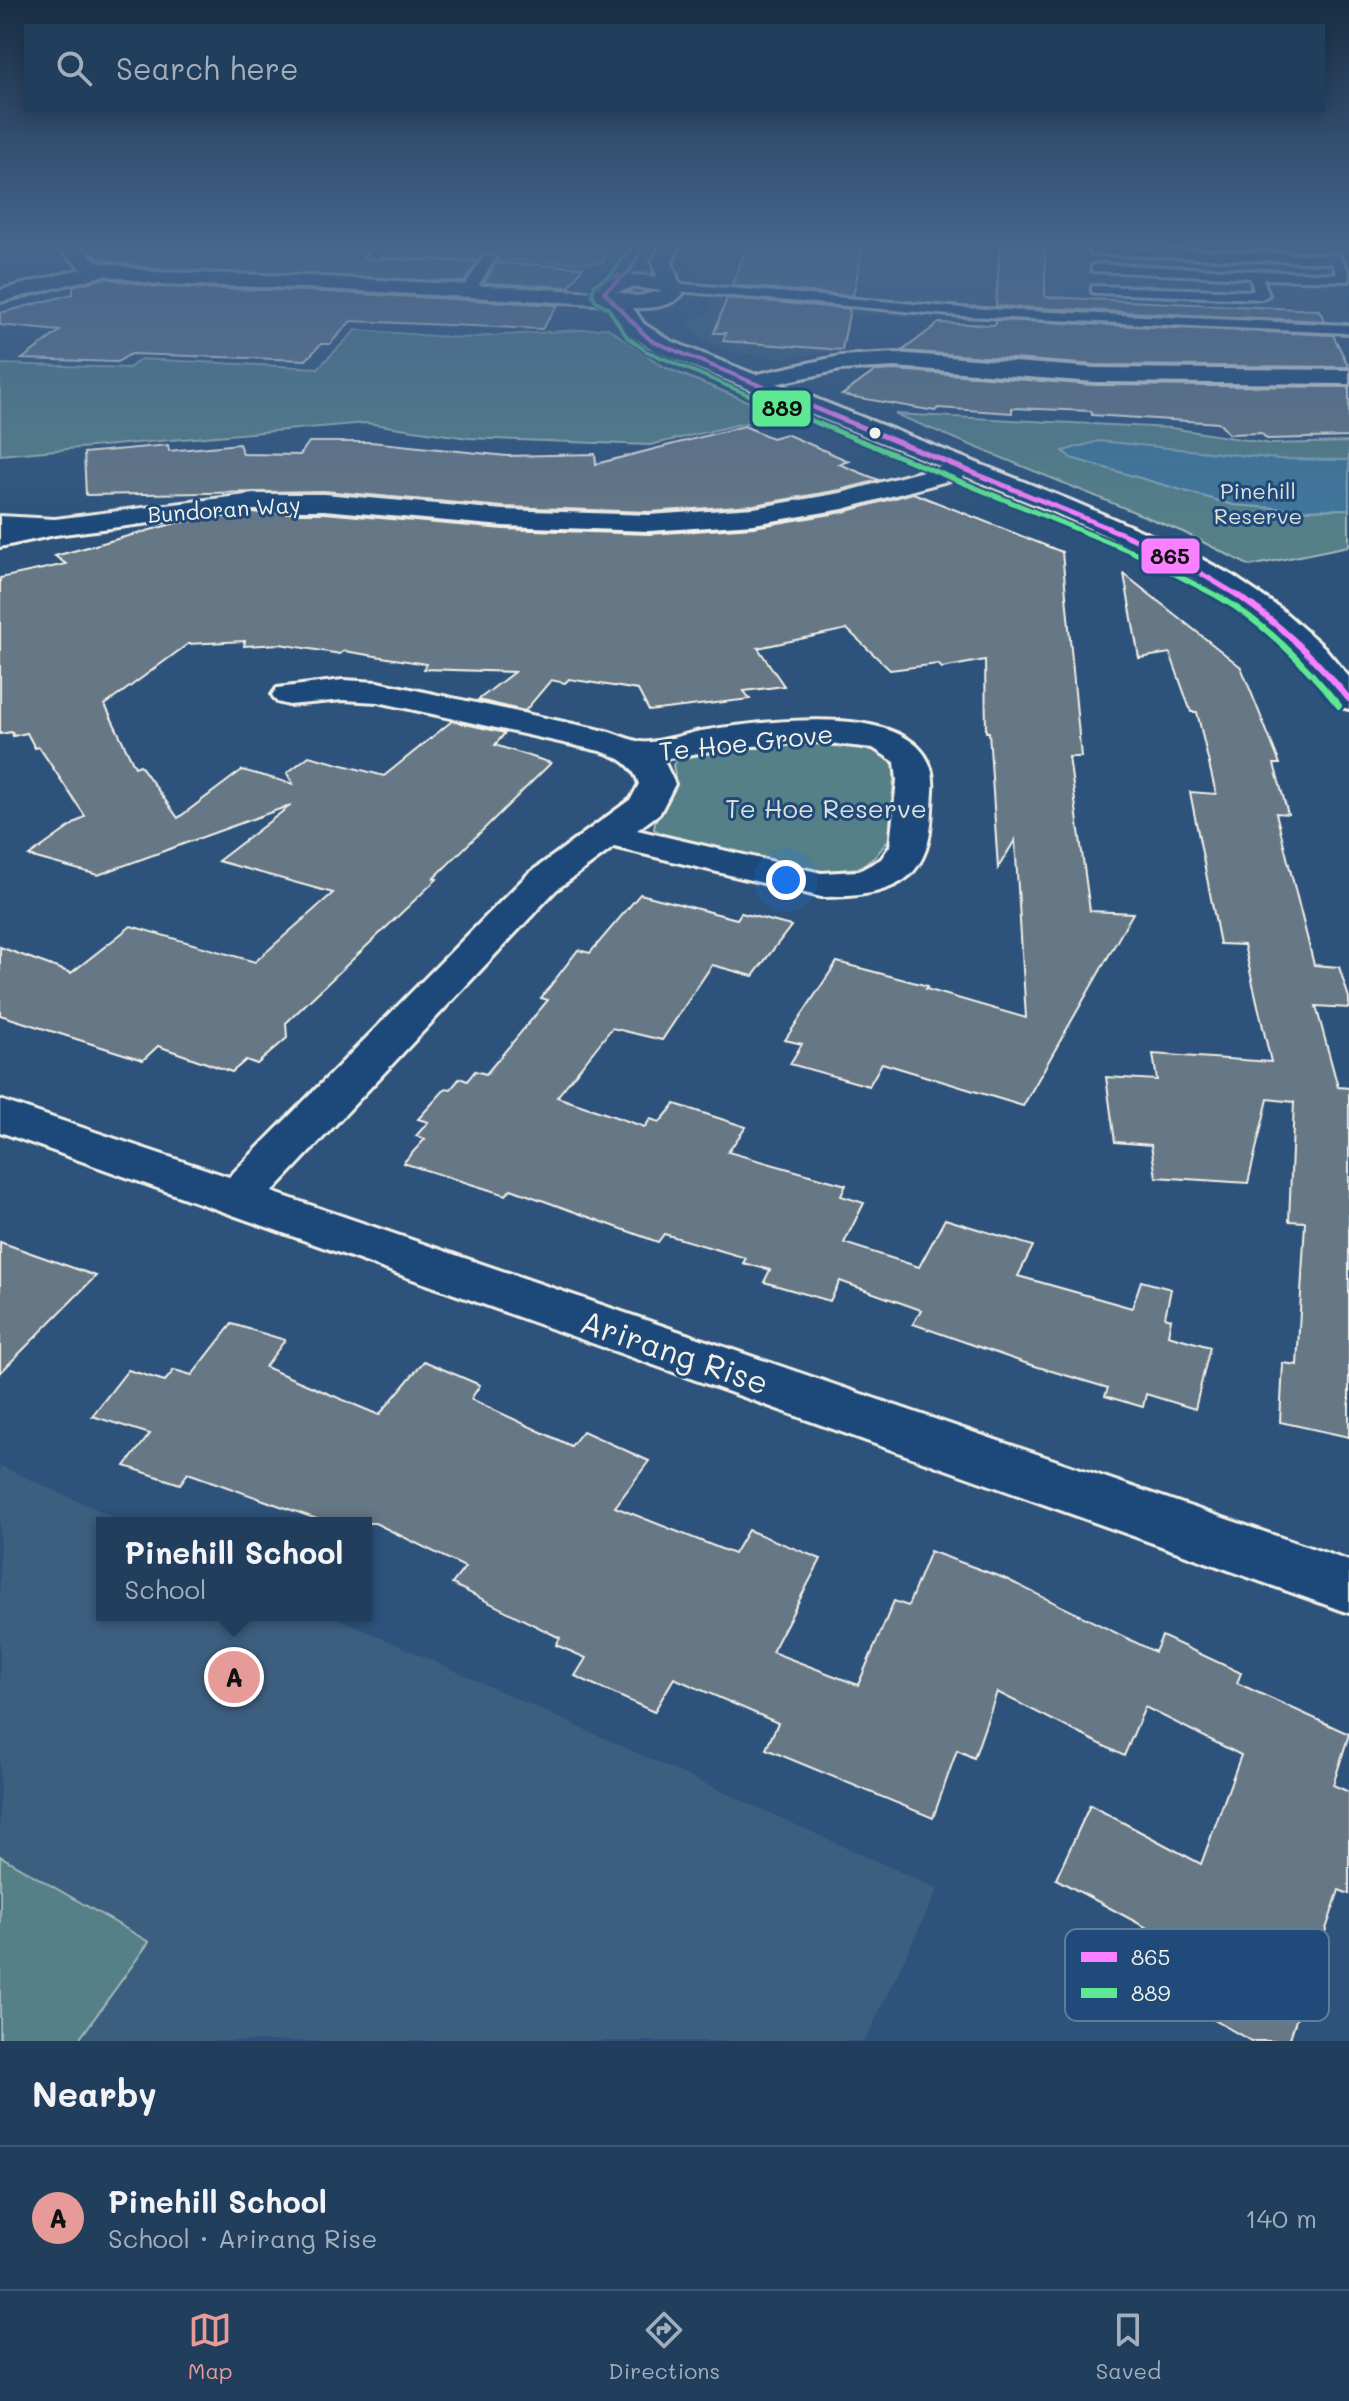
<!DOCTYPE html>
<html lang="en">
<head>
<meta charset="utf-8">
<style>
	:root { --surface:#223e5d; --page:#2e4966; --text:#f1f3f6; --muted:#a2aebc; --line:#3f5772; --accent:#e69b98 }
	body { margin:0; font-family:Mali,sans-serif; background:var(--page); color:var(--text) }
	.you { position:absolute; left:786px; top:880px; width:28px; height:28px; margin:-20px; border:6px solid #fff; border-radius:50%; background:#1a73e8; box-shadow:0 0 0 12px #1a73e833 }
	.badge { display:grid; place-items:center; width:52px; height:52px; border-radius:50%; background:var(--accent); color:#111; font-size:26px; font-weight:700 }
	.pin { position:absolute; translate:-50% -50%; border:4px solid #fff; box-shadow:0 2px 8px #0006 }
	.popup { position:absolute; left:96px; top:1517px; width:276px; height:104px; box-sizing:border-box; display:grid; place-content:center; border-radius:0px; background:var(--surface); filter:drop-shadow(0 2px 6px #0005); font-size:26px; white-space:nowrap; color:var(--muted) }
	.popup b { font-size:30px; color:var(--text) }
	.popup::after { content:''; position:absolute; left:50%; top:100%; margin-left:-16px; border:16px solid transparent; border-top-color:var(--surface) }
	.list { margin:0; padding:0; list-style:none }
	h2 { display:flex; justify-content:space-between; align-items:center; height:104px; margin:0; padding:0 32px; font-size:34px }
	h2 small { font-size:26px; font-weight:400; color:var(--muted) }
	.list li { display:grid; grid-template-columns:52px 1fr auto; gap:24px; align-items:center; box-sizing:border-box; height:144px; padding:0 32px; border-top:2px solid var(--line) }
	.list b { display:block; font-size:30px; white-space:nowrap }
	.list p { margin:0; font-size:26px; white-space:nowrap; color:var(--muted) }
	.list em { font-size:26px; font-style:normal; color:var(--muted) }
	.icon { flex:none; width:44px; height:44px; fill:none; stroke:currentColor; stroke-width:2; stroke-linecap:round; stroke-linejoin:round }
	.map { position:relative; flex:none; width:1349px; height:2041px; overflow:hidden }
	.search { position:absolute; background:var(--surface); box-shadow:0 4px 20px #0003; left:24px; right:24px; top:24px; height:88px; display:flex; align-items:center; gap:20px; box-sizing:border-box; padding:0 28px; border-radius:0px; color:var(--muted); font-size:30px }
	.sheet { height:248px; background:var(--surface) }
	nav { display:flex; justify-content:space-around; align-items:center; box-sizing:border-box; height:112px; border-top:2px solid var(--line); background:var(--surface); font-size:22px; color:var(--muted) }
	nav a { display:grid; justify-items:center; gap:4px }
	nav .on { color:var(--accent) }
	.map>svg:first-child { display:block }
</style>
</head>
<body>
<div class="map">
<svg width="1349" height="2041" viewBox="0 0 1349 2041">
	<rect width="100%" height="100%" fill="#2d537c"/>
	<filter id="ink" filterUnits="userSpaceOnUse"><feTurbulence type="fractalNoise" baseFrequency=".0125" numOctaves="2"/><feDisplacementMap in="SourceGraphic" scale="16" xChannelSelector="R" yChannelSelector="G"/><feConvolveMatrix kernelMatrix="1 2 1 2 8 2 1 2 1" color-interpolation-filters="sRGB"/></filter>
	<g filter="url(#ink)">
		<g fill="#3e5e7f">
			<path d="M 699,245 L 1349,245 L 1349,333 L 843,314 L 840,351 L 786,358 L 736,353 L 708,342 L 687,323 L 709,311 L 716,283 L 696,277 L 687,261 Z"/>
			<path d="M 0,1466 L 127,1523 L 102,1523 L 102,1615 L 331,1615 L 938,1889 L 865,2041 L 0,2041 Z"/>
		</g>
		<g fill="#548088" stroke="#a4b8b8" stroke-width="2">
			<path d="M 392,245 L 609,245 L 603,263 L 381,257 Z"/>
			<path d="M 608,328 L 664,367 L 781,415 L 650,445 L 468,438 L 366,423 L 0,455 L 0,364 L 129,368 L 141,359 L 318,368 L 356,330 L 461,338 Z"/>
			<path d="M 895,414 L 1171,428 L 1271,444 L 1349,442 L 1349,546 L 1250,566 L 1183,532 Z"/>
			<path d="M 833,741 C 857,745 878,747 895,766 L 889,839 L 875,857 L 858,868 L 819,872 L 665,836 L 654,829 C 655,806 682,801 673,765 L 677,760 L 698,753 Z"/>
			<path d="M 0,1856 L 149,1942 L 78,2041 L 0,2041 Z"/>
		</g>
		<path fill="#40779c" stroke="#88a8ba" stroke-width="2" d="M 1099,441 L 1278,459 L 1349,460 L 1349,509 L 1300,510 L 1233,505 L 1071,458 L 1063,451 Z"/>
		<g fill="#667786" stroke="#f4f1e8" stroke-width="2">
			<path d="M 82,245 L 376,245 L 363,258 L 477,262 L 464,282 L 155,269 L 99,259 Z"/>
			<path d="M 748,245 L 863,247 L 853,296 L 732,285 Z"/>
			<path d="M 1000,245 L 1045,245 L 1045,297 L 1319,310 L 1325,321 L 996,306 Z"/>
			<path d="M 495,263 L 583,267 L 569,287 L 484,283 Z"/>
			<path d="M 105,278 L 155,287 L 306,291 L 558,305 L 542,329 L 351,321 L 330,344 L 321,344 L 306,360 L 131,354 L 117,362 L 22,359 L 60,331 L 0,325 L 0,313 L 73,294 L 73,286 Z"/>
			<path d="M 727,298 L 850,309 L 842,350 L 723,341 L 726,333 L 714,333 Z"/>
			<path d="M 996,320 L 1333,335 L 1349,367 L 1095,365 L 902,351 L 939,323 L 995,325 Z"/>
			<path d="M 895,370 L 1095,385 L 1349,387 L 1349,437 L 1267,439 L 1261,433 L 1229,434 L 1219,423 L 1092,415 L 1091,411 L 1012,408 L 1012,413 L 938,408 L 935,411 L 842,395 L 875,371 Z"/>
			<path d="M 744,426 L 772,438 L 786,434 L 849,461 L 839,464 L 879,480 L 840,490 L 754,505 L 649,512 L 503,507 L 324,491 L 86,495 L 84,453 L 168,445 L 169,451 L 239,444 L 243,454 L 300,455 L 309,442 L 371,442 L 507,456 L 595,454 L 596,464 Z"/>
			<path d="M 913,493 L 1062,552 L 1081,757 L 1069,757 L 1090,911 L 1133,913 L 1023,1106 L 882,1063 L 869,1086 L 790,1064 L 802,1044 L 785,1040 L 837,962 L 928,986 L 926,989 L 1026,1018 L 1015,840 L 998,868 L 989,732 L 986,732 L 985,660 L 942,668 L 938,664 L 890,670 L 847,629 L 758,648 L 784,686 L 744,691 L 750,699 L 649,711 L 638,690 L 569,679 L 565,683 L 551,680 L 525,711 L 478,700 L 514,672 L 424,669 L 426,664 L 344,651 L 340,654 L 280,644 L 244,646 L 245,641 L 188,644 L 105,705 L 135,767 L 140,765 L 178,818 L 242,770 L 293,784 L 287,773 L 309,756 L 384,776 L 452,721 L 505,733 L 495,745 L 551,763 L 434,878 L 437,879 L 286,1023 L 287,1038 L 257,1064 L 246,1060 L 232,1072 L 158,1046 L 143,1060 L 0,1015 L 0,947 L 71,973 L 131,926 L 255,962 L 333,893 L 218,861 L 291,805 L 98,875 L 29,856 L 85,816 L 39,747 L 35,748 L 27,733 L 13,736 L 12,732 L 0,734 L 0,578 L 66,564 L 55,556 L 176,523 L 254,513 L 324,513 L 503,529 L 649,534 L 754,527 L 844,512 Z"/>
			<path d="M 1124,574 L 1241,667 L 1280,764 L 1274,764 L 1288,814 L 1276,813 L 1314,965 L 1339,967 L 1349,998 L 1349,1008 L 1316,1006 L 1338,1087 L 1349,1088 L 1349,1437 L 1280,1422 L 1283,1363 L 1297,1365 L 1305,1222 L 1289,1221 L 1294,1102 L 1268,1099 L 1248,1183 L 1156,1177 L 1151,1145 L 1115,1142 L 1106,1077 L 1157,1080 L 1153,1054 L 1271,1062 L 1244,945 L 1220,944 L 1190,792 L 1216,794 L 1197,712 L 1191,712 L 1170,653 L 1139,658 Z"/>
			<path d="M 640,894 L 737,919 L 741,913 L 791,926 L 753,976 L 712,965 L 662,1040 L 612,1028 L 557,1097 L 645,1127 L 650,1119 L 660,1122 L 675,1104 L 746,1127 L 728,1152 L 846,1185 L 841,1196 L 864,1203 L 844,1243 L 919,1267 L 945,1219 L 1033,1246 L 1018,1276 L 1132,1308 L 1141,1281 L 1171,1289 L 1165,1317 L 1171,1319 L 1168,1335 L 1210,1347 L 1195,1409 L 1146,1394 L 1143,1407 L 1105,1396 L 1108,1388 L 1025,1363 L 913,1324 L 921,1310 L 840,1281 L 830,1301 L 764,1282 L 770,1270 L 743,1263 L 746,1258 L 664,1234 L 658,1242 L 511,1189 L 506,1195 L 403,1163 L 425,1139 L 416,1136 L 428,1122 L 418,1119 L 446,1088 L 451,1089 L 460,1078 L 467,1081 L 475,1071 L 486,1074 L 548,1000 L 541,998 L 578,950 L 590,953 Z"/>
			<path d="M 0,1242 L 96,1276 L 0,1373 Z"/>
			<path d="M 232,1324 L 285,1340 L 265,1367 L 379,1415 L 424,1361 L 480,1385 L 471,1399 L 571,1446 L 583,1431 L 649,1461 L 615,1507 L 734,1554 L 748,1530 L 821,1559 L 772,1652 L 858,1685 L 894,1601 L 908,1606 L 930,1551 L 1006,1579 L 1155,1652 L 1162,1636 L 1241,1673 L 1237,1683 L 1349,1734 L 1333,1785 L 1349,1792 L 1349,1894 L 1339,1890 L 1289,2041 L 1251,2041 L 1157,1987 L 1175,1943 L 1056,1879 L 1090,1805 L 1201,1864 L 1241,1755 L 1145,1707 L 1124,1756 L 997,1692 L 974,1758 L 957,1750 L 933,1818 L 766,1749 L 778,1723 L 674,1678 L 654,1712 L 575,1676 L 586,1658 L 556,1645 L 560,1638 L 452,1584 L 465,1567 L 375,1523 L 328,1523 L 188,1473 L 180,1484 L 125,1466 L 150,1434 L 92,1416 L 128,1370 L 165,1381 L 174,1370 L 192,1375 Z"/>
		</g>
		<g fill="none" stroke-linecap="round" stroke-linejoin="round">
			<g stroke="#f4f1e8" stroke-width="6">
				<g id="service">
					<path d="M 1096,247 L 1336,255 L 1340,256 L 1349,272 L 1349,281 L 1263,279 L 1269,295 L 1262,299 L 1097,293 L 1092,292 L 1092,286 L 1254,291 L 1250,278 L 1092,271 L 1092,265 L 1096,264 L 1337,274 L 1332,263 L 1092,254 L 1090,251 Z"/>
					<path d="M 485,255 L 495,258 L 474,293 L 464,293 L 462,290 Z"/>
					<path d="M 670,283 L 962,308 L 1349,325 L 1349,333 L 962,316 L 665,290 L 665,284 Z"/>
				</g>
			</g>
			<g stroke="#f4f1e8" stroke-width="6">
				<g id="minor">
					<path d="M 55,245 L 77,245 L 98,262 L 155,272 L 306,276 L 615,293 L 625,299 L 615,305 L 306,288 L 155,284 L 105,275 L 0,302 L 0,290 L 82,269 Z"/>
					<path d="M 895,353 L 1095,368 L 1349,370 L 1349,384 L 1095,382 L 895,367 L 840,370 L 752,389 L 744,387 L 740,382 L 744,377 L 840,356 Z"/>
					<path d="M 964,460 L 973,462 L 977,468 L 973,474 L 843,509 L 754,524 L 649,531 L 503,526 L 324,510 L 254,510 L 55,535 L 0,547 L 0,516 L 55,519 L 254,494 L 324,494 L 503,510 L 649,515 L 754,508 L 841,493 Z"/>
					<path d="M 343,680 L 378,682 L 606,731 C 617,734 630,740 641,742 C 655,744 685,734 701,731 C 760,722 941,694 933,791 C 931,821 933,849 913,872 C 892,895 850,897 821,897 L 614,847 L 556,890 L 272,1192 L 1349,1561 L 1349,1613 L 0,1132 L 0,1100 L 229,1177 L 528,874 L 631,799 L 639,784 C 633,764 619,757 600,751 L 378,702 L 343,700 L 289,705 L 277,702 L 272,695 L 277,688 ZM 816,742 L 873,748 L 895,762 L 897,780 L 890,846 L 881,859 L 859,871 L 821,873 L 637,830 L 660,813 L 675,784 L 663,759 L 736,747 Z"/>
				</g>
			</g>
			<g stroke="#f4f1e8" stroke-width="6">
				<path id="secondary" d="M 661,245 L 681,245 L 672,262 L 683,294 C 672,307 649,309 633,308 L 644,324 L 671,341 L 1072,501 L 1181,548 L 1233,576 L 1281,609 L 1324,647 L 1349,677 L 1349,709 L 1337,706 L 1302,661 L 1259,622 L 1212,589 L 1161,560 L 1053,512 L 655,351 L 628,334 L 608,303 L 594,292 C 609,273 635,274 657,277 L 652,262 ZM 634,287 L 662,291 L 637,296 L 617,292 Z"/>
			</g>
			<use href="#service" fill="#1f4a7a" fill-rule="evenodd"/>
			<use href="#minor" fill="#1f4a7a" fill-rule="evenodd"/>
			<use href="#secondary" fill="#1f4a7a" fill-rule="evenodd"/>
			<g stroke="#1f4a7a" stroke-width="7">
				<path id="bus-1-far2" d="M 645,245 L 629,272 L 604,292 L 645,335 L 652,341 L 800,402"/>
			</g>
			<g stroke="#1f4a7a" stroke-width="9">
				<path id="bus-1-far1" d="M 795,400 L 1123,534 L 1175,558 L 1242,598"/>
			</g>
			<g stroke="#1f4a7a" stroke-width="11">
				<path id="bus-1" d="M 1239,596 C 1282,626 1316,659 1349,699"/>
			</g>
			<g stroke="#1f4a7a" stroke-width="7">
				<path id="bus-2-far2" d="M 632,245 L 611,275 L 595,284 L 592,294 L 596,301 L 608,308 L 627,337 L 646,351 L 765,402"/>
			</g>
			<g stroke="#1f4a7a" stroke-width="9">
				<path id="bus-2-far1" d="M 761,400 L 1133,552 L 1221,598"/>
			</g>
			<g stroke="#1f4a7a" stroke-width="11">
				<path id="bus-2" d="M 1218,596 C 1266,624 1304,663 1339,706"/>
			</g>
			<use href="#bus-1-far2" stroke="#f980ff" stroke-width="4"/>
			<use href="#bus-1-far1" stroke="#f980ff" stroke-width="5"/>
			<use href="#bus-1" stroke="#f980ff" stroke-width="6"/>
			<use href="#bus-2-far2" stroke="#5ee892" stroke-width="4"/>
			<use href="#bus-2-far1" stroke="#5ee892" stroke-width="5"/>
			<use href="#bus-2" stroke="#5ee892" stroke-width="6"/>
		</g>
	</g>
	<linearGradient id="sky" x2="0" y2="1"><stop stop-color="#192e44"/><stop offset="0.46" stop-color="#46668e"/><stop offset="1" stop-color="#46668e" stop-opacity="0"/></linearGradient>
	<rect width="1349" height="531" fill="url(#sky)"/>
	<circle fill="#f4f1e8" stroke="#1f4a7a" stroke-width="3" cx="875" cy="433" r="7"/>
	<g text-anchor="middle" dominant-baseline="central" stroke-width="6" stroke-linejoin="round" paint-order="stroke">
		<g font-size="22" fill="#dce0da" stroke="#1f4a7a">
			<text x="1258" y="490">Pinehill<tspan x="1258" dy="25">Reserve</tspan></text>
		</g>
		<g font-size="22" fill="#f4f1e8" stroke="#1f4a7a">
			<text transform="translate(224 509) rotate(-4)">Bundoran Way</text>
		</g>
		<g font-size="26" fill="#f4f1e8" stroke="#1f4a7a">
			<text transform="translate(746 742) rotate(-6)">Te Hoe Grove</text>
		</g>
		<g font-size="26" fill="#dce0da" stroke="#1f4a7a">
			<text x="826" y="808">Te Hoe Reserve</text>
		</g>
		<g font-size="32" fill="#f4f1e8" stroke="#1f4a7a">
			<text transform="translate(675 1351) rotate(19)">Arirang Rise</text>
		</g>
	</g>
	<rect x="1065" y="1929" width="264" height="92" rx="12" fill="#1f4a7a" stroke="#5f7c9b" stroke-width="2"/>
	<rect x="1081" y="1952" width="36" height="10" fill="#f980ff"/>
	<rect x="1081" y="1988" width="36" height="10" fill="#5ee892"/>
	<g font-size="22" fill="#f4f1e8">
		<text x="1131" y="1965">865</text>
		<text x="1131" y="2001">889</text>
	</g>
	<g stroke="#1f4a7a" stroke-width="3">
		<rect x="751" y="389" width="61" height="39" rx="8" fill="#5ee892"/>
		<rect x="1140" y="537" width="61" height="38" rx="8" fill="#f980ff"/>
	</g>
	<g font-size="22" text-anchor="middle" font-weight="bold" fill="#111">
		<text x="782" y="416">889</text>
		<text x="1170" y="564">865</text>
	</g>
</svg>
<div class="you"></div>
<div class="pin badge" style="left:234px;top:1677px">A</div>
<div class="popup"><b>Pinehill School</b>School</div>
<div class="search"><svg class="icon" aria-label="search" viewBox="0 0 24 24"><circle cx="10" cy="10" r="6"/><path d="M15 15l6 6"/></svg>Search here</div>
</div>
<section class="sheet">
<h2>Nearby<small></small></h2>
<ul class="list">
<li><span class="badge">A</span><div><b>Pinehill School</b><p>School · Arirang Rise</p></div><em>140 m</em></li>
</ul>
</section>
<nav>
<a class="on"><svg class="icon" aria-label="map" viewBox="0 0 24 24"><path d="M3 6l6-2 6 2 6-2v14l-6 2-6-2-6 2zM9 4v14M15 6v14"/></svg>Map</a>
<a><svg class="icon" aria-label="directions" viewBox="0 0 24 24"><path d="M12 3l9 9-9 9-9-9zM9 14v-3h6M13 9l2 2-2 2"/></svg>Directions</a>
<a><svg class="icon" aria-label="saved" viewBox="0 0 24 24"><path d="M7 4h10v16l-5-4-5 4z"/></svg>Saved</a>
</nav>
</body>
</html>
